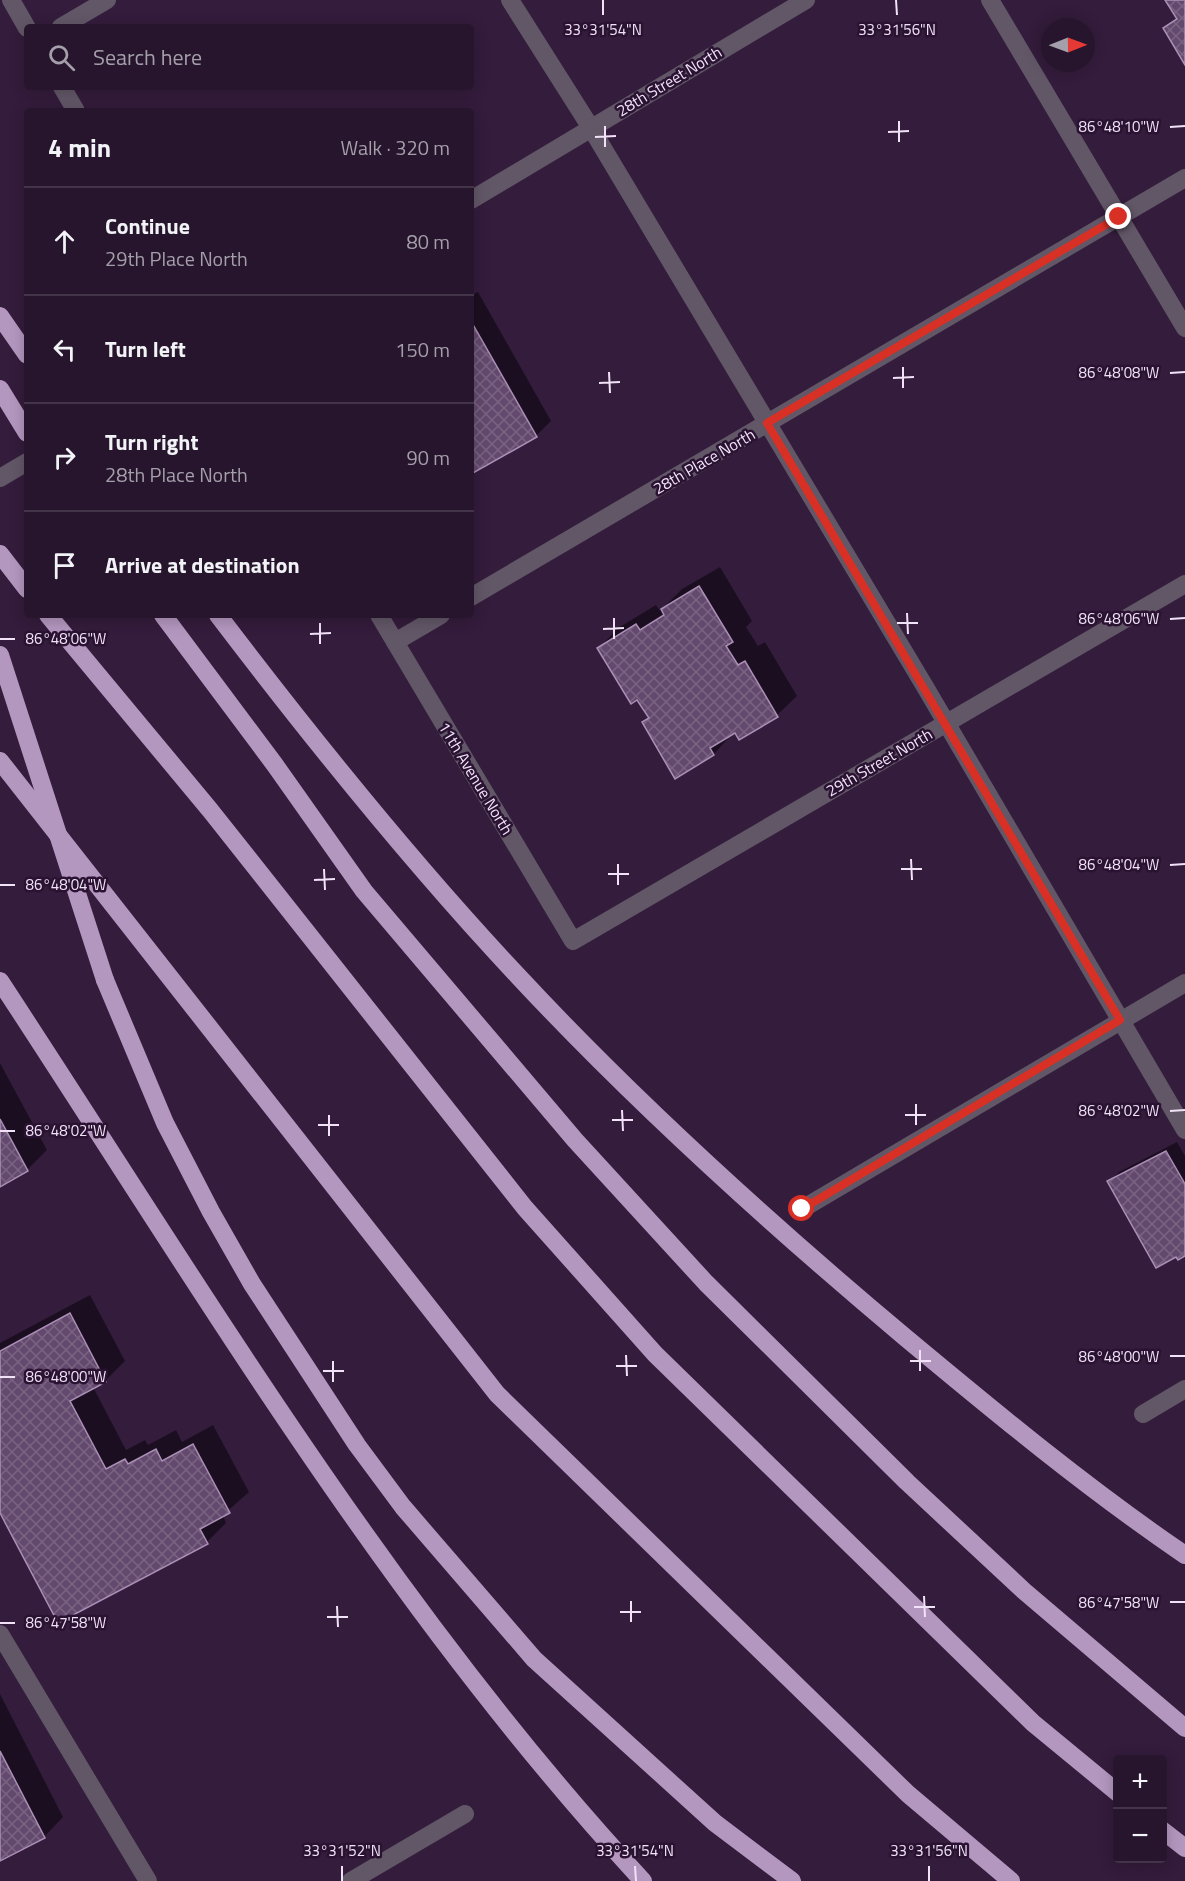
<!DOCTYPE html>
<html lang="en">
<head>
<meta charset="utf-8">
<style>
	:root { --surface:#27152d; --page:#2f1e35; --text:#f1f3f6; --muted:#a49faa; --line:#433449 }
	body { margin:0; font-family:"Titillium Web",sans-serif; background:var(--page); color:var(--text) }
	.controls { position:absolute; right:18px; bottom:18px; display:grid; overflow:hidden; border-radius:6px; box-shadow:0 3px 15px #0003 }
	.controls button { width:54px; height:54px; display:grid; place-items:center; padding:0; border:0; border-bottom:2px solid var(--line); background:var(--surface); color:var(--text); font:30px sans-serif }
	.compass { position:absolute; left:1041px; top:18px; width:54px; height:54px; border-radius:50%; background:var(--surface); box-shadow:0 3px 15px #0003; rotate:89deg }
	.stop { position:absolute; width:18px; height:18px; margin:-14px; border:4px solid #d93025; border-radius:50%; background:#fff }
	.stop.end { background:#d93025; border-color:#fff; box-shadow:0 2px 6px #0008 }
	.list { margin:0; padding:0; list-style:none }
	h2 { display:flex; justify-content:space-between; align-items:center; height:78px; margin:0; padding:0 24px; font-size:26px }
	h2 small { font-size:20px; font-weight:400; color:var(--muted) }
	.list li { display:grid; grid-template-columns:39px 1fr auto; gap:18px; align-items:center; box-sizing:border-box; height:108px; padding:0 24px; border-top:2px solid var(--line) }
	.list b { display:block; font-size:22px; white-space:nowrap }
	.list p { margin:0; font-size:20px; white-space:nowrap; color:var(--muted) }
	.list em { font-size:20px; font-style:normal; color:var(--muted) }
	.icon { flex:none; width:33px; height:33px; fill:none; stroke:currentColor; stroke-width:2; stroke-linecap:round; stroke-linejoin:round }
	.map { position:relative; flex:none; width:1185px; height:1881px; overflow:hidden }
	.search { position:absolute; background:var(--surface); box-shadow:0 3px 15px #0003; left:24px; top:24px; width:450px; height:66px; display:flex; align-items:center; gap:15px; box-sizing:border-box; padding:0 21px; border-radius:6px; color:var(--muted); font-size:22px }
	.panel { position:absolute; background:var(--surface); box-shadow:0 3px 15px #0003; left:24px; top:108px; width:450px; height:510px; border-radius:6px }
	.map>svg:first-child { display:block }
</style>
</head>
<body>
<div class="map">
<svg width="1185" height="1881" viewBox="0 0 1185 1881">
	<defs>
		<pattern id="building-cross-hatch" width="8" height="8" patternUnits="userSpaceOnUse" patternTransform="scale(1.5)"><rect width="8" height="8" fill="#63496d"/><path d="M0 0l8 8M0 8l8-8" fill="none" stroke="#7a6383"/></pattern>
	</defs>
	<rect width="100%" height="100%" fill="#341c3c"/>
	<g fill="#0007">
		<path d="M 478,292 L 551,421 L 536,436 L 471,466 L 471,296 Z"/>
		<path d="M 720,567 L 752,621 L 746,627 L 758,646 L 765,642 L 797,696 L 777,715 L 735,731 L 714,754 L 676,776 L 644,723 L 650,717 L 599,648 L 618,628 L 656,605 L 660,611 L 682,589 Z"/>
		<path d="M 0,1063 L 47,1150 L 27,1170 L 0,1185 Z"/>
		<path d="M 1177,1142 L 1185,1156 L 1185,1253 L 1109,1182 L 1119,1172 Z"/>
		<path d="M 90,1295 L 125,1361 L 106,1380 L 93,1387 L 126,1450 L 145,1440 L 148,1445 L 176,1430 L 182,1442 L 213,1425 L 249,1492 L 223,1515 L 226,1523 L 207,1542 L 0,1509 L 0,1343 Z"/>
		<path d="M 0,1694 L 63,1817 L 44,1837 L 0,1859 Z"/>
	</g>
	<g fill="url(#building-cross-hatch)" stroke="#ac8fb7" stroke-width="1.5">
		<path d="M 1165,0 L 1185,0 L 1185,65 L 1163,28 L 1177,19 Z"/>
		<path d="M 471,321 L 537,437 L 473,473 L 471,469 Z"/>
		<path d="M 699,586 L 733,642 L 726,646 L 738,665 L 745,661 L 778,717 L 739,740 L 735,733 L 710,748 L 714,755 L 675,779 L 642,722 L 649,718 L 637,700 L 631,704 L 597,648 L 636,624 L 640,630 L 664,615 L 661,609 Z"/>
		<path d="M 0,1119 L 28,1171 L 0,1187 Z"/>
		<path d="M 1166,1151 L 1185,1184 L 1185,1256 L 1178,1260 L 1176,1257 L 1156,1268 L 1107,1181 Z"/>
		<path d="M 70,1313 L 106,1382 L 70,1401 L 106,1469 L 125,1459 L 128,1464 L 156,1449 L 162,1461 L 193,1444 L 230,1513 L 200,1529 L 208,1544 L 58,1623 L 0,1513 L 0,1351 Z"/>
		<path d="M 0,1751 L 45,1838 L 0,1861 Z"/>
	</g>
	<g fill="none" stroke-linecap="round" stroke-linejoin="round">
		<g stroke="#625767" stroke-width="18">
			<path d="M 11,0 L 27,28"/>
			<path d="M 510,0 L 591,128 L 924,685 L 1185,1130"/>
			<path d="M 990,0 L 1185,328"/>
			<path d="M 61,27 L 107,0"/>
			<path d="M 62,87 L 76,111"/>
			<path d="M 471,200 L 806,0"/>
			<path d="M 0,478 L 27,462"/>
			<path d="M 471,597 L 1185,178"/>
			<path d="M 379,615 L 573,941 L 1185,584"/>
			<path d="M 395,642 L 441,615"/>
			<path d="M 802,1209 L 1185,983"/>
			<path d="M 1143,1414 L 1185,1389"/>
			<path d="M 0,1634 L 148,1881"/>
			<path d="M 351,1881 L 465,1814"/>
		</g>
		<g stroke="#b497bf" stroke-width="18">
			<path d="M 0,316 L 27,355"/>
			<path d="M 0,389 L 27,433"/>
			<path d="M 0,554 L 27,589"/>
			<path d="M 48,615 L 210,810 L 525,1208 L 655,1354 L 1033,1723 L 1118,1793"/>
			<path d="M 163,615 L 275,765 L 364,891 L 575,1140 L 706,1283 L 907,1482 L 1024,1591 L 1185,1728"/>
			<path d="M 218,615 C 313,740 411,862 518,976 C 639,1106 770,1224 906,1338 C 996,1413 1088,1489 1185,1555"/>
			<path d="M 0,761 L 497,1394 L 908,1794 L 1011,1881"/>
			<path d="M 105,980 L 165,1123 L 211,1212 L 252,1284 L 357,1445 L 403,1507 L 534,1659 L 715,1823 L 792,1881"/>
			<path d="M 0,981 C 202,1289 392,1610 643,1881"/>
			<path d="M 1162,1830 L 1185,1848"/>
		</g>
		<path stroke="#b497bf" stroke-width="18" d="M 0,655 L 105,980"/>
	</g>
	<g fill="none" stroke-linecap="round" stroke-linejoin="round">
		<path stroke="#d93025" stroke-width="8" d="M 802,1209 L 1120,1020 L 767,423 L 1119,217"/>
	</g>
	<path fill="none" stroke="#f1e2f7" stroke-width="2" d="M 603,0 L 603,15M 896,0 L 897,15M 899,121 L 899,142M 605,126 L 605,147M 1170,127 L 1185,126M 888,132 L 909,131M 595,137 L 616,136M 903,367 L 903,388M 609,372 L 610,393M 1170,373 L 1185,372M 893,378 L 914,377M 599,383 L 620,382M 907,613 L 908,634M 614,618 L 614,639M 1170,619 L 1185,618M 320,623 L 320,644M 897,623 L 918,623M 603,629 L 624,628M 310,634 L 331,633M 0,639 L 15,639M 911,859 L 912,880M 618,864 L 618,885M 1170,865 L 1185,864M 324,869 L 325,890M 901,869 L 922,869M 608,874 L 629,874M 314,880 L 335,879M 0,885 L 15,885M 916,1104 L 916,1125M 622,1110 L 623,1131M 1170,1111 L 1185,1110M 329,1115 L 329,1136M 905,1115 L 926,1115M 612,1120 L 633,1120M 318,1125 L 339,1125M 0,1131 L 15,1131M 920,1350 L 920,1371M 626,1355 L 627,1376M 1170,1356 L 1185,1356M 333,1361 L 333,1382M 910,1361 L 931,1361M 616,1366 L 637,1366M 323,1371 L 344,1371M 0,1377 L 15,1377M 924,1596 L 925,1617M 631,1601 L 631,1622M 1170,1602 L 1185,1602M 337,1606 L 338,1627M 914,1607 L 935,1607M 620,1612 L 641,1612M 327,1617 L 348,1617M 0,1623 L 15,1623M 342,1866 L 342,1881M 635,1866 L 636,1881M 929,1866 L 929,1881"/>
	<g text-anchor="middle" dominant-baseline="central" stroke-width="5" stroke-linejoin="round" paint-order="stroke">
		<g font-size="16" fill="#f1e2f7" stroke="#2a1232">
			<text transform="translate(669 81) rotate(-31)">28th Street North</text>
			<text transform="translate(704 461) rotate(-30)">28th Place North</text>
			<text transform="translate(879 762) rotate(-30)">29th Street North</text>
			<text transform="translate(476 778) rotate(59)">11th Avenue North</text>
		</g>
	</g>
	<g font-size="15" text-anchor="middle" fill="#f1e2f7" stroke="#2a1232" stroke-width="5" stroke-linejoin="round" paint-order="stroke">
		<text x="603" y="35">33°31'54"N</text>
		<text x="897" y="35">33°31'56"N</text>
		<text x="1119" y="132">86°48'10"W</text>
		<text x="1119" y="378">86°48'08"W</text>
		<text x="1119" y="624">86°48'06"W</text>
		<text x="66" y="644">86°48'06"W</text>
		<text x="1119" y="870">86°48'04"W</text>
		<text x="66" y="890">86°48'04"W</text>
		<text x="1119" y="1116">86°48'02"W</text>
		<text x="66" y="1136">86°48'02"W</text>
		<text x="1119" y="1362">86°48'00"W</text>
		<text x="66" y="1382">86°48'00"W</text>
		<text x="1119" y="1608">86°47'58"W</text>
		<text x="66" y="1628">86°47'58"W</text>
		<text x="342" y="1856">33°31'52"N</text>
		<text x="635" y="1856">33°31'54"N</text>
		<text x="929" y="1856">33°31'56"N</text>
	</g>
</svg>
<div class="controls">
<button>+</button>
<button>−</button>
</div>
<svg class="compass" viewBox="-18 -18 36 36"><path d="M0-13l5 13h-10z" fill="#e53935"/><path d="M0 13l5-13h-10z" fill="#a49faa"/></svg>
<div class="stop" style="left:802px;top:1209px"></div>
<div class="stop end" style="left:1119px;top:217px"></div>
<div class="search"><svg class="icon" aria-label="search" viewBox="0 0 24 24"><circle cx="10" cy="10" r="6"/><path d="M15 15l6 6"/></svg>Search here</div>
<section class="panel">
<h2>4 min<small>Walk · 320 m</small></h2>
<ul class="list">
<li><svg class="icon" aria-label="ahead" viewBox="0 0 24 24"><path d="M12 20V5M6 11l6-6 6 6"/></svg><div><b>Continue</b><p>29th Place North</p></div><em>80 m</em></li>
<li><svg class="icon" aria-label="left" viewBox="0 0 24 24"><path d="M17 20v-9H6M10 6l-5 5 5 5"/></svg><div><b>Turn left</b></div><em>150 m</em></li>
<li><svg class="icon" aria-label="right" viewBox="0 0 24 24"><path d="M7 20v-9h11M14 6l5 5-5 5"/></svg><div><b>Turn right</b><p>28th Place North</p></div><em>90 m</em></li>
<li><svg class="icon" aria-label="arrive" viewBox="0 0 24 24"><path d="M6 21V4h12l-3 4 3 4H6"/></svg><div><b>Arrive at destination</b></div></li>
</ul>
</section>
</div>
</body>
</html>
